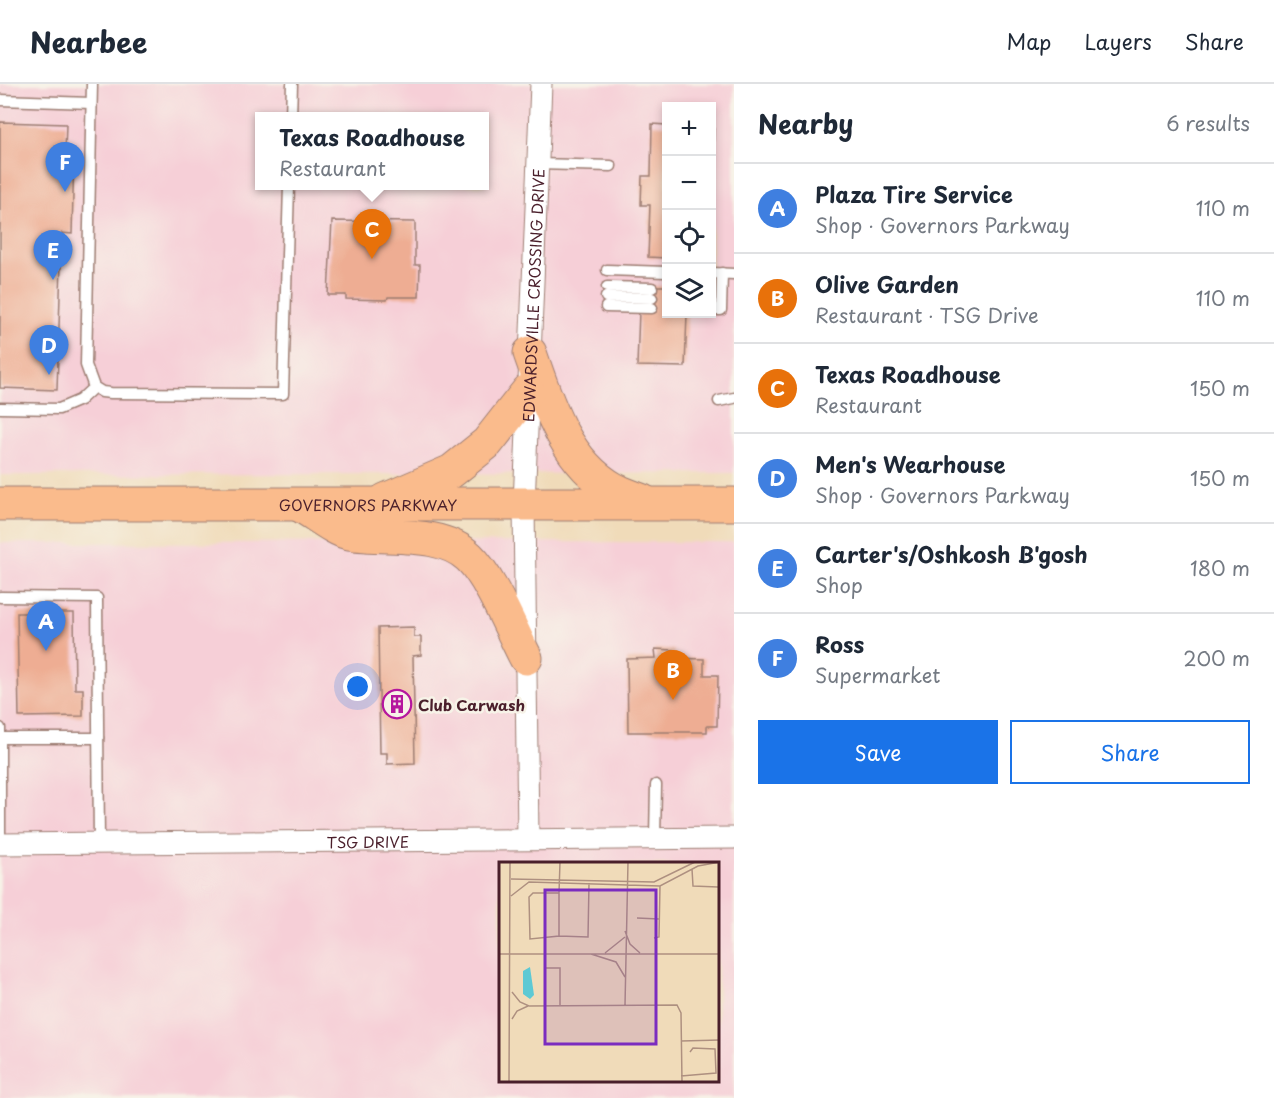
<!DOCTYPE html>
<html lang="en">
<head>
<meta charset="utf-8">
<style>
	:root { --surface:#fff; --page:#f6f6f7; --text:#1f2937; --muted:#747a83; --line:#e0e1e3; --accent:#1a73e8 }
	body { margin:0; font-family:"Playpen Sans",sans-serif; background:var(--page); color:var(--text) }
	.controls { position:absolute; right:18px; top:18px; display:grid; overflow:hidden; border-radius:0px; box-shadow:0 3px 9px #0003 }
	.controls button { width:54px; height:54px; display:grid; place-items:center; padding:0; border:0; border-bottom:2px solid var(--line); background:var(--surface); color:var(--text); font:30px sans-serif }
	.you { position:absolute; left:358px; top:603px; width:21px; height:21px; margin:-15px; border:4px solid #fff; border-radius:50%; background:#1a73e8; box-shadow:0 0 0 9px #1a73e833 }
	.badge { display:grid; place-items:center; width:39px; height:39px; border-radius:50%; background:var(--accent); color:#fff; font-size:20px; font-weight:700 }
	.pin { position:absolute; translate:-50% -50px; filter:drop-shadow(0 2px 3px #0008) }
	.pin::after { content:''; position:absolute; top:32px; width:21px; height:18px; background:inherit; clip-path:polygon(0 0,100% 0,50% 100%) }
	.popup { position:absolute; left:255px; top:28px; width:234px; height:78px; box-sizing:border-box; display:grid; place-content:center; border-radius:0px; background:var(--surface); filter:drop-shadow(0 2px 4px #0005); font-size:20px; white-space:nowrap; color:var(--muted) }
	.popup b { font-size:22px; color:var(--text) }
	.popup::after { content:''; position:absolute; left:50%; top:100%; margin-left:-12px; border:12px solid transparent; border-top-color:var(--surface) }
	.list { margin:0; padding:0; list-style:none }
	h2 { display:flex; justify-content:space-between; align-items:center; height:78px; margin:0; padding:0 24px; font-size:26px }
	h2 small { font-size:20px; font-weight:400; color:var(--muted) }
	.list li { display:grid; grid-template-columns:39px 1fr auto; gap:18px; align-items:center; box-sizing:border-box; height:90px; padding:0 24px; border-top:2px solid var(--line) }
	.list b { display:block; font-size:22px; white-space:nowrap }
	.list p { margin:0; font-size:20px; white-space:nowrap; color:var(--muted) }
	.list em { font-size:20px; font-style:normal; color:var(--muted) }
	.actions { display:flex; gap:12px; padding:18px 24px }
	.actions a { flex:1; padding:14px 0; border:2px solid var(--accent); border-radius:0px; text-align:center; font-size:21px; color:var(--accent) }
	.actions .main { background:var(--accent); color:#fff }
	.icon { flex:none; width:33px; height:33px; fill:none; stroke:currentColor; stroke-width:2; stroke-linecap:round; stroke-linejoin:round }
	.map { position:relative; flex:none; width:734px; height:1014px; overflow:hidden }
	header { display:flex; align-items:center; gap:36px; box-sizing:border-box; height:84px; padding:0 30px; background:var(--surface); border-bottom:2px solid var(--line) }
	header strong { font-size:28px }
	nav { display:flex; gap:33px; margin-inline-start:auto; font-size:21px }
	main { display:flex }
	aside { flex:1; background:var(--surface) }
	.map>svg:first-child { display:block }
</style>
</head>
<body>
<header>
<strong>Nearbee</strong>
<nav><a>Map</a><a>Layers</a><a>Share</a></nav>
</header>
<main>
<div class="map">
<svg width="734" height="1014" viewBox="0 0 734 1014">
	<rect width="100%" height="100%" fill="#f7f3e8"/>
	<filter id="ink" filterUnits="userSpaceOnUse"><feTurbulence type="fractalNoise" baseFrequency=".0167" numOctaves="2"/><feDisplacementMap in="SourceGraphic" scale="12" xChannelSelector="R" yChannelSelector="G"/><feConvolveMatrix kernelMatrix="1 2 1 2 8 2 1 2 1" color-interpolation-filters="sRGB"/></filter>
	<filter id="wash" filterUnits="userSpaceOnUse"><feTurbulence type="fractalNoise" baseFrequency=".008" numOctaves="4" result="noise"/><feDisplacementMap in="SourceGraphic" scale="24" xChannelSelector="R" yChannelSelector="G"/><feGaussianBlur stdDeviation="1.35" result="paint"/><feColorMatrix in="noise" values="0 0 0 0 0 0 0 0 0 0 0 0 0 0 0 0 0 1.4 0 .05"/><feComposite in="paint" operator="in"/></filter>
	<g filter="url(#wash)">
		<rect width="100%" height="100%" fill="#f0dbb9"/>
		<g fill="#f6cfd7" fill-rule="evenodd">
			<path d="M 0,0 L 734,0 L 734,389 L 0,391 ZM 666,22 L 712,22 L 712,230 L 666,230 ZM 260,33 L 484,33 L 484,102 L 260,102 Z"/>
			<path d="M 734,458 L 734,1014 L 0,1014 L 0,459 ZM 500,780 L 718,780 L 718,998 L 500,998 Z"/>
		</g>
		<g id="blocks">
			<g fill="#eead93">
				<path d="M 0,38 L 66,40 L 65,69 L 74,69 L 72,150 L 62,149 L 57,306 L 0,304 Z"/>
				<path d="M 652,40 L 666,41 L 666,174 L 648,173 L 650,121 L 641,121 L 642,92 L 651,92 Z"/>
				<path d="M 712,42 L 714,42 L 713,80 L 712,80 Z"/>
				<path d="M 332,137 L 415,138 L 415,181 L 420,181 L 419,213 L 388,213 L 387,216 L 346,215 L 346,211 L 328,211 Z"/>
				<path d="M 652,202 L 666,202 L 666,230 L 687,230 L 685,283 L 637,282 L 639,227 Z"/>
				<path d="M 17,529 L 74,529 L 75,605 L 83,605 L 83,632 L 19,633 Z"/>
				<path d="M 414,543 L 414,553 L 421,553 L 421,571 L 413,572 L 415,679 L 387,680 L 387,669 L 380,669 L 378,544 Z"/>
				<path d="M 655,565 L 674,566 L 674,574 L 704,575 L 704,591 L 718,591 L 717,642 L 707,642 L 707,648 L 628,648 L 627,575 L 656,574 Z"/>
			</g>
		</g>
	</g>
	<g filter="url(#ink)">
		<use href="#blocks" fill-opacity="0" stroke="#9d7d72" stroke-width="1.5"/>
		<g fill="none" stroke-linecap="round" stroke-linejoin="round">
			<g stroke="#9d7d72" stroke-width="13">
				<g id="lane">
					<path d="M 0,16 L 91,19"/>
					<path d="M 291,33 L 292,0"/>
					<path d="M 538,80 L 611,82"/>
					<path d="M 607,186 L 666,188"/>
					<path d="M 712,189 L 734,190"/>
					<path d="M 607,203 L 652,204"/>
					<path d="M 606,213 L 652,214"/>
					<path d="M 606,223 L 652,224"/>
					<path d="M 712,226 L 721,226 L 722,189"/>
					<path d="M 94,303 L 102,308 L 111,309 L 283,310 L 289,102"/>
					<path d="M 719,317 L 734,314"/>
					<path d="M 0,324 L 59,325 L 80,316 L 94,303 L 86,281 L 92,0"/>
					<path d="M 0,513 L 97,514 L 99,759"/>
					<path d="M 0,644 L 0,760"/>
					<path d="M 0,654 L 98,654"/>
					<path d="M 655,754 L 656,701"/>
				</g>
			</g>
			<g stroke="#9d7d72" stroke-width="23">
				<g id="street">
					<path id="s1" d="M 528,755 L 524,421 L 541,0"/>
					<path id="s2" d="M 0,760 L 734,754"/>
				</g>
			</g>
			<g stroke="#9d7d72" stroke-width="35">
				<g id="primary">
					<path d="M 530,269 C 547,318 565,378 614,405 C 623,410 634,413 643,417"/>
					<path d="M 385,416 L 452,387 L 487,359 L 528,307"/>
					<path id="s3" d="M 0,420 L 734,420"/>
					<path d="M 301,422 C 314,429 336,447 349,449 C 386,456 439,445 469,473 C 491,494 511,546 526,574"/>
				</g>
			</g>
			<use href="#lane" stroke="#fff" stroke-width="10"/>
			<use href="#street" stroke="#fff" stroke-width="21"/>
			<use href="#primary" stroke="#fabb8c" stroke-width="33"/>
		</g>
	</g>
	<defs>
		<g id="building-ring" transform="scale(1.5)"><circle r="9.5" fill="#f7f3e8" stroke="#b5179e" stroke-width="1.5"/><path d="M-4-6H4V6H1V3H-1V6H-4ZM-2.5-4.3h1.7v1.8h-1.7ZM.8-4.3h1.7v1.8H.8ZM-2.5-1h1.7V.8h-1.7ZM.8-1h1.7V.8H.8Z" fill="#b5179e"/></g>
	</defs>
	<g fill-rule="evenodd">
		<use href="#building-ring" x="397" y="620"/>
	</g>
	<g text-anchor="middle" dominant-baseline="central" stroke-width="5" stroke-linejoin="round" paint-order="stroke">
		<g font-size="15" fill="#4a1f2b" stroke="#f7f3e8">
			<text stroke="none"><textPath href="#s1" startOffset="544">EDWARDSVILLE CROSSING DRIVE</textPath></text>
			<text stroke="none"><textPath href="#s3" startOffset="368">GOVERNORS PARKWAY</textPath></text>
			<text stroke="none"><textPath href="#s2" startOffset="368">TSG DRIVE</textPath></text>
		</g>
		<g font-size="15" font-weight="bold" fill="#4a1f2b" stroke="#f7f3e8" text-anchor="start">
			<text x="418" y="620">Club Carwash</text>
		</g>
	</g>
	<g transform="translate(499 778)">
		<rect width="220" height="220" fill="#f0dbb9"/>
		<path d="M 31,105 L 35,133 L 31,137 L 24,132 L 24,109 Z" fill="#5dc9d4"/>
		<path fill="none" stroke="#ae9080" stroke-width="1.5" d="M 193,7 L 194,24 L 219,25M 12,17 L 155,20 L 196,0M 60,31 L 60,74 L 31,77 L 30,35 L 34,31 L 60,31 L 61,0M 12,34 L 30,20 L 161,24 L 199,4 L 221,0M 138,56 L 160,57M 126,69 L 131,82 L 141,91M 60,74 L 89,75 L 90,21M 155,76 L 160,75 L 161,24M 106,91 L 126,75M 0,92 L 221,92M 92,92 L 117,100 L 126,115M 13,130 L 21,140 L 30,144 L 178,143 L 182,151 L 183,220M 46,143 L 46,106 L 61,106 L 61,143M 126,143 L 129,0M 13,157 L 18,149 L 29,144M 182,179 L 221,178M 182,214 L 217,211 L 216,187 L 194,186 L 191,190M 10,220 L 11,0"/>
		<path fill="#7b2cbf" fill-opacity="0.15" stroke="#7b2cbf" stroke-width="3" d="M 46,28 L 157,28 L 157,182 L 46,182 Z"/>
		<rect width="220" height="220" fill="none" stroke="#4a1f2b" stroke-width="3"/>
	</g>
</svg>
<div class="controls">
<button>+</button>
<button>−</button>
<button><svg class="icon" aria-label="locate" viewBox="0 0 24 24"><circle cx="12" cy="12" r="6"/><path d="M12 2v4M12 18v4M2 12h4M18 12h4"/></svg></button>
<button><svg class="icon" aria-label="layers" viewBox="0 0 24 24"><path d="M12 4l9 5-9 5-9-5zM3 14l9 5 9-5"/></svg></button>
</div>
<div class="you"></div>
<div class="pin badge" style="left:46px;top:567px;background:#3f7fe0">A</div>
<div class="pin badge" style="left:673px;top:616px;background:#e8710a">B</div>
<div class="pin badge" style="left:372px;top:175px;background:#e8710a">C</div>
<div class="popup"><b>Texas Roadhouse</b>Restaurant</div>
<div class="pin badge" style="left:49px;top:291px;background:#3f7fe0">D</div>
<div class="pin badge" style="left:53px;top:196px;background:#3f7fe0">E</div>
<div class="pin badge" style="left:65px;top:108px;background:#3f7fe0">F</div>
</div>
<aside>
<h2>Nearby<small>6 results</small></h2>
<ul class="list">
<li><span class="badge" style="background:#3f7fe0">A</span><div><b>Plaza Tire Service</b><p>Shop · Governors Parkway</p></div><em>110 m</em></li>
<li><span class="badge" style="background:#e8710a">B</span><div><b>Olive Garden</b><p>Restaurant · TSG Drive</p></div><em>110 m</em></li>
<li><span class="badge" style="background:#e8710a">C</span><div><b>Texas Roadhouse</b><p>Restaurant</p></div><em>150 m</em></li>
<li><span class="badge" style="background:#3f7fe0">D</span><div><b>Men's Wearhouse</b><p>Shop · Governors Parkway</p></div><em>150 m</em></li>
<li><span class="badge" style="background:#3f7fe0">E</span><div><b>Carter's/Oshkosh B'gosh</b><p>Shop</p></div><em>180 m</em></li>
<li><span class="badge" style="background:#3f7fe0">F</span><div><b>Ross</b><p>Supermarket</p></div><em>200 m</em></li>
</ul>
<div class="actions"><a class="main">Save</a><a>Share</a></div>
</aside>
</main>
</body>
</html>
